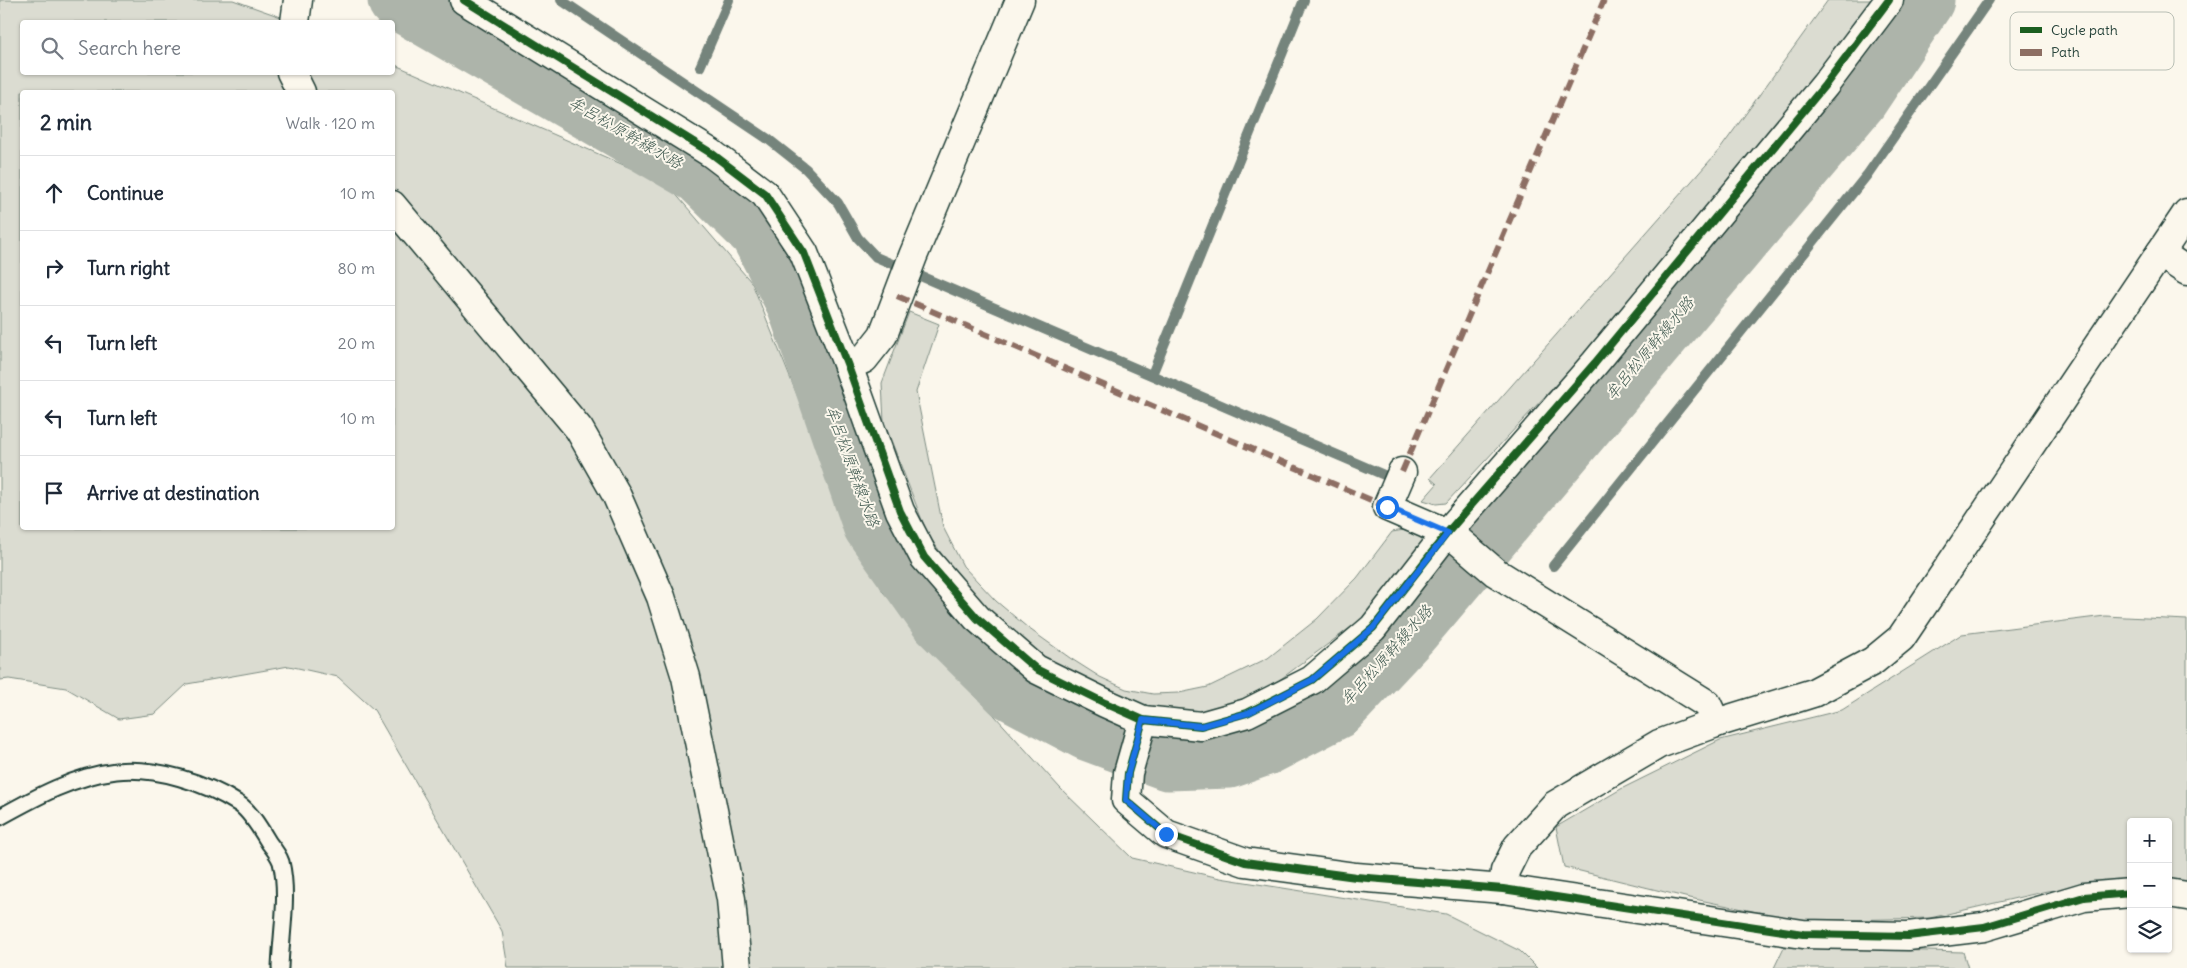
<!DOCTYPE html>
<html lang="en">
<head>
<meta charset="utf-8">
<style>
	:root { --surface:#fff; --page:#f6f6f7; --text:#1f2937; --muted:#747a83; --line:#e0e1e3 }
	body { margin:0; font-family:Delius,"Klee One",sans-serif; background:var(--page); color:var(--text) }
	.controls { position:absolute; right:15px; bottom:15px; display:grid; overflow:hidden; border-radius:5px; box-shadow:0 1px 4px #0004 }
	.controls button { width:45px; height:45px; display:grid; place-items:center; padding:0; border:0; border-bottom:1px solid var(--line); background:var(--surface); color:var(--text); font:25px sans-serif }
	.stop { position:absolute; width:15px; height:15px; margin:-11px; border:4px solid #1a73e8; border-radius:50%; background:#fff }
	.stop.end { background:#1a73e8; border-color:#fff; box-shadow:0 1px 5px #0008 }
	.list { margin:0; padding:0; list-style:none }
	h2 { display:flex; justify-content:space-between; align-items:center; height:65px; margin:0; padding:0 20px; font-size:21px }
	h2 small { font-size:16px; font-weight:400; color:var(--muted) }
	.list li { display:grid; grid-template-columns:32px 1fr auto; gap:15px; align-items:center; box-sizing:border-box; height:75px; padding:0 20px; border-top:1px solid var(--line) }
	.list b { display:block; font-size:19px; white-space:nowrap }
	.list em { font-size:16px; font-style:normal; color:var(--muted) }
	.icon { flex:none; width:28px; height:28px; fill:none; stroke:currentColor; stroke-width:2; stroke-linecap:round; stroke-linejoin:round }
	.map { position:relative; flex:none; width:2187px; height:968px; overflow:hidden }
	.search { position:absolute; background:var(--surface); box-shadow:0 1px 4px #0004; left:20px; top:20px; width:375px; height:55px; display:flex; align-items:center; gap:12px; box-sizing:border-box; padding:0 18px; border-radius:5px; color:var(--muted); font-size:19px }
	.panel { position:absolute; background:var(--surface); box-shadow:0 1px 4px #0004; left:20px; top:90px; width:375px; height:440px; border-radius:5px }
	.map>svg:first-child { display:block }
</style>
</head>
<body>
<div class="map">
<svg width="2187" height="968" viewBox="0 0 2187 968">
	<rect width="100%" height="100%" fill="#fbf7ec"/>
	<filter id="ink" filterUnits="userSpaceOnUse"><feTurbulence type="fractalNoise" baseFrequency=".02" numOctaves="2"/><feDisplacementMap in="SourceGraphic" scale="10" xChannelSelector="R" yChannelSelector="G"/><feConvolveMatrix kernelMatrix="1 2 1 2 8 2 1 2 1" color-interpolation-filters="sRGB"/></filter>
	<g filter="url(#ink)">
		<g fill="#dbdcd1" stroke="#7d8c82" fill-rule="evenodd">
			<path d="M 0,0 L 233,0 L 295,22 L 22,22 L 22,72 L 392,72 L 393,64 L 667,184 L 752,283 L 828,472 L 883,592 L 1060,788 L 1132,858 L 1220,878 L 1446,914 L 1520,951 L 1537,968 L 508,968 L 502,931 L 374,710 L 338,677 L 289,666 L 187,684 L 155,714 L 119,719 L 66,688 L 9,679 L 0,680 ZM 22,92 L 392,92 L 392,528 L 22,528 Z"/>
			<path d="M 1828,0 L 1872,0 L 1824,64 L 1598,339 L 1446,503 L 1436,504 L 1423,500 L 1437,484 L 1430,478 L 1721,148 Z"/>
			<path d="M 909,312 L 939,324 L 916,392 L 943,527 L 963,566 L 996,601 L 1028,628 L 1070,658 L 1100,677 L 1126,689 L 1153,694 L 1179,693 L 1208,687 L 1268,658 L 1317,619 L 1357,578 L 1392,532 L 1410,529 L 1426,543 L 1366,616 L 1259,695 L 1217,712 L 1183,715 L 1148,710 L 1056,666 L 1014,635 L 964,586 L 927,533 L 884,422 L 882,383 Z"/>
			<path d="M 2105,616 L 2187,620 L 2187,882 L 2168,883 L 2168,822 L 2131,822 L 2131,886 L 2047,891 L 1930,918 L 1801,921 L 1685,897 L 1564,867 L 1556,827 L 1621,789 L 1720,740 L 1842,710 L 1962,634 Z"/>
			<path d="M 1784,947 L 1963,952 L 1968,968 L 1774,968 Z"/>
		</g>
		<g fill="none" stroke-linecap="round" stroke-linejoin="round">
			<g stroke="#74847b" stroke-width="10">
				<path d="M 561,0 L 768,139 L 806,169 L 838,203 L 858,238 L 876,257 L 1398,481"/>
				<path d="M 700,67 L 729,0"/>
				<path d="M 1153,372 L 1304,0"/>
				<path d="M 1553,566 L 1867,175 L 1989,0"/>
			</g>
			<path stroke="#adb4aa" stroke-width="59" d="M 397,0 L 700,175 L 759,233 L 796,304 L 872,525 L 940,621 L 1011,691 L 1087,731 L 1168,761 L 1229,759 L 1266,746 L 1337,709 L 1411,630 L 1858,100 L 1925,0"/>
			<g stroke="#1f3d34" stroke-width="19">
				<path id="lane" d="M 0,817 C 36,797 74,776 116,771 C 156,767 205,782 239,804 C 251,812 261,830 269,843 C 273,848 279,856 281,862 C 289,895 281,934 280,968"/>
			</g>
			<g stroke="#1f3d34" stroke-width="31">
				<g id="street">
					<path d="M 464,0 L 711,153 L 765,194 L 804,253 L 848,366 L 900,511 L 924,557 L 977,618 L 1036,669 L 1105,703 L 1143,720 L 1201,726 L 1247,713 L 1312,680 L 1373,628 L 1447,533 L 1595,363 L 1825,85 L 1889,0"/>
					<path d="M 295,22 L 298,0"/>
					<path d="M 291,72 L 301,92"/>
					<path d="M 392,205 L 579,429 L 616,494 L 661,597 L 686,677 L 731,899 L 737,968"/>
					<path d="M 2160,253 L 2187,271"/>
					<path d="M 848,366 L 864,359 L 883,335 L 913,256 L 1020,0"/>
					<path d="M 1402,472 L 1387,507 L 1447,533 L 1460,542 L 1495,572 L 1707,704 L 1716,723"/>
					<path d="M 1143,720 L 1128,773 L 1126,800 L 1166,834 L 1245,862 L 1356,877 L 1503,889 L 1803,934 L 1908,936 L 1984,927 L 2084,897 L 2131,893"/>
					<path d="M 1503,889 L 1505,871 L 1517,847 L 1555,805 L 1659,744 L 1716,723 L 1813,693 L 1873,661 L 1901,638 L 2187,213"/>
					<path d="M 2168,893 L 2187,896"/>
				</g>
			</g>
			<use href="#lane" stroke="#fbf7ec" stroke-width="15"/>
			<use href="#street" stroke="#fbf7ec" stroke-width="28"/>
			<g stroke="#8d6e63" stroke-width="6" stroke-dasharray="12 6" stroke-linecap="butt">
				<path d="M 897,296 L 1387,507"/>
				<path d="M 1402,472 L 1604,0"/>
			</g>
			<g stroke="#fbf7ec" stroke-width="11">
				<g id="cycleway">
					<path d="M 464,0 L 711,153 L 765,194 L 804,253 L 848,366 L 900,511 L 924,557 L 977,618 L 1036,669 L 1105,703 L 1143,720 L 1201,726 L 1247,713 L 1312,680 L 1373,628 L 1447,533 L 1595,363 L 1825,85 L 1889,0"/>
					<path d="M 1143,720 L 1128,773 L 1126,800 L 1166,834 L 1245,862 L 1356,877 L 1503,889 L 1803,934 L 1908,936 L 1984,927 L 2084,897 L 2131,893"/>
				</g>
			</g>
			<use href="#cycleway" stroke="#1b5e20" stroke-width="8"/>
		</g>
	</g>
	<g fill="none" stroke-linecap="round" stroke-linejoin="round" filter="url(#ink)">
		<path stroke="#1a73e8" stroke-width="6" d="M 1166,834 L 1126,800 L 1128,773 L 1143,720 L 1201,726 L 1248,713 L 1312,680 L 1373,628 L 1448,533 L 1387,507"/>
	</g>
	<g text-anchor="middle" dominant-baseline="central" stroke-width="4" stroke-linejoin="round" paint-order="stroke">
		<g font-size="16" font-style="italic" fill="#425b52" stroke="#fbf7ec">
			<text transform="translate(626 132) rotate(30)">牟呂松原幹線水路</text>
			<text transform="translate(1649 348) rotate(-50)">牟呂松原幹線水路</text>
			<text transform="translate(853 466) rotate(70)">牟呂松原幹線水路</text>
			<text transform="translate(1386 655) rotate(-48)">牟呂松原幹線水路</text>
		</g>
	</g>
	<rect x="2010" y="12" width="164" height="58" rx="8" fill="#fbf7ec" stroke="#b9bfb5" stroke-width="1"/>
	<rect x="2020" y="27" width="22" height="6" fill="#1b5e20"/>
	<rect x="2020" y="49" width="22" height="7" fill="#8d6e63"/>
	<g font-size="14" fill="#1f3d34">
		<text x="2051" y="35">Cycle path</text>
		<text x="2051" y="57">Path</text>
	</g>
</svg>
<div class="controls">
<button>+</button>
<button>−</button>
<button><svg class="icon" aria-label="layers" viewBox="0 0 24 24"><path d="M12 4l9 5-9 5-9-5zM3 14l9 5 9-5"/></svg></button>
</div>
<div class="stop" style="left:1387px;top:507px"></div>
<div class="stop end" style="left:1166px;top:834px"></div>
<div class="search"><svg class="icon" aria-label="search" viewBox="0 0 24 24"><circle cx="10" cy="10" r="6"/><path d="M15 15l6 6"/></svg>Search here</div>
<section class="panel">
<h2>2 min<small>Walk · 120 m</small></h2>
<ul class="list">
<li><svg class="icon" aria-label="ahead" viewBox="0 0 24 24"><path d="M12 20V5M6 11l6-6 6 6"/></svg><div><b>Continue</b></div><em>10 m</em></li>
<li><svg class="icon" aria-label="right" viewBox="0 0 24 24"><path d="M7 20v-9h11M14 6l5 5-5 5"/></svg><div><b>Turn right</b></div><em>80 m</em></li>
<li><svg class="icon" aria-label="left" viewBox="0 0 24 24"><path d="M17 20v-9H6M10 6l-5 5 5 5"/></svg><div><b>Turn left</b></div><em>20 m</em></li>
<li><svg class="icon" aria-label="left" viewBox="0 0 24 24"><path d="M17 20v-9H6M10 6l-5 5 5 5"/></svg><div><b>Turn left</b></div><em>10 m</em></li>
<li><svg class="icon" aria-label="arrive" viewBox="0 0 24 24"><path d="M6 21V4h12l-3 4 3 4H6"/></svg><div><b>Arrive at destination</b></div></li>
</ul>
</section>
</div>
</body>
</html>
